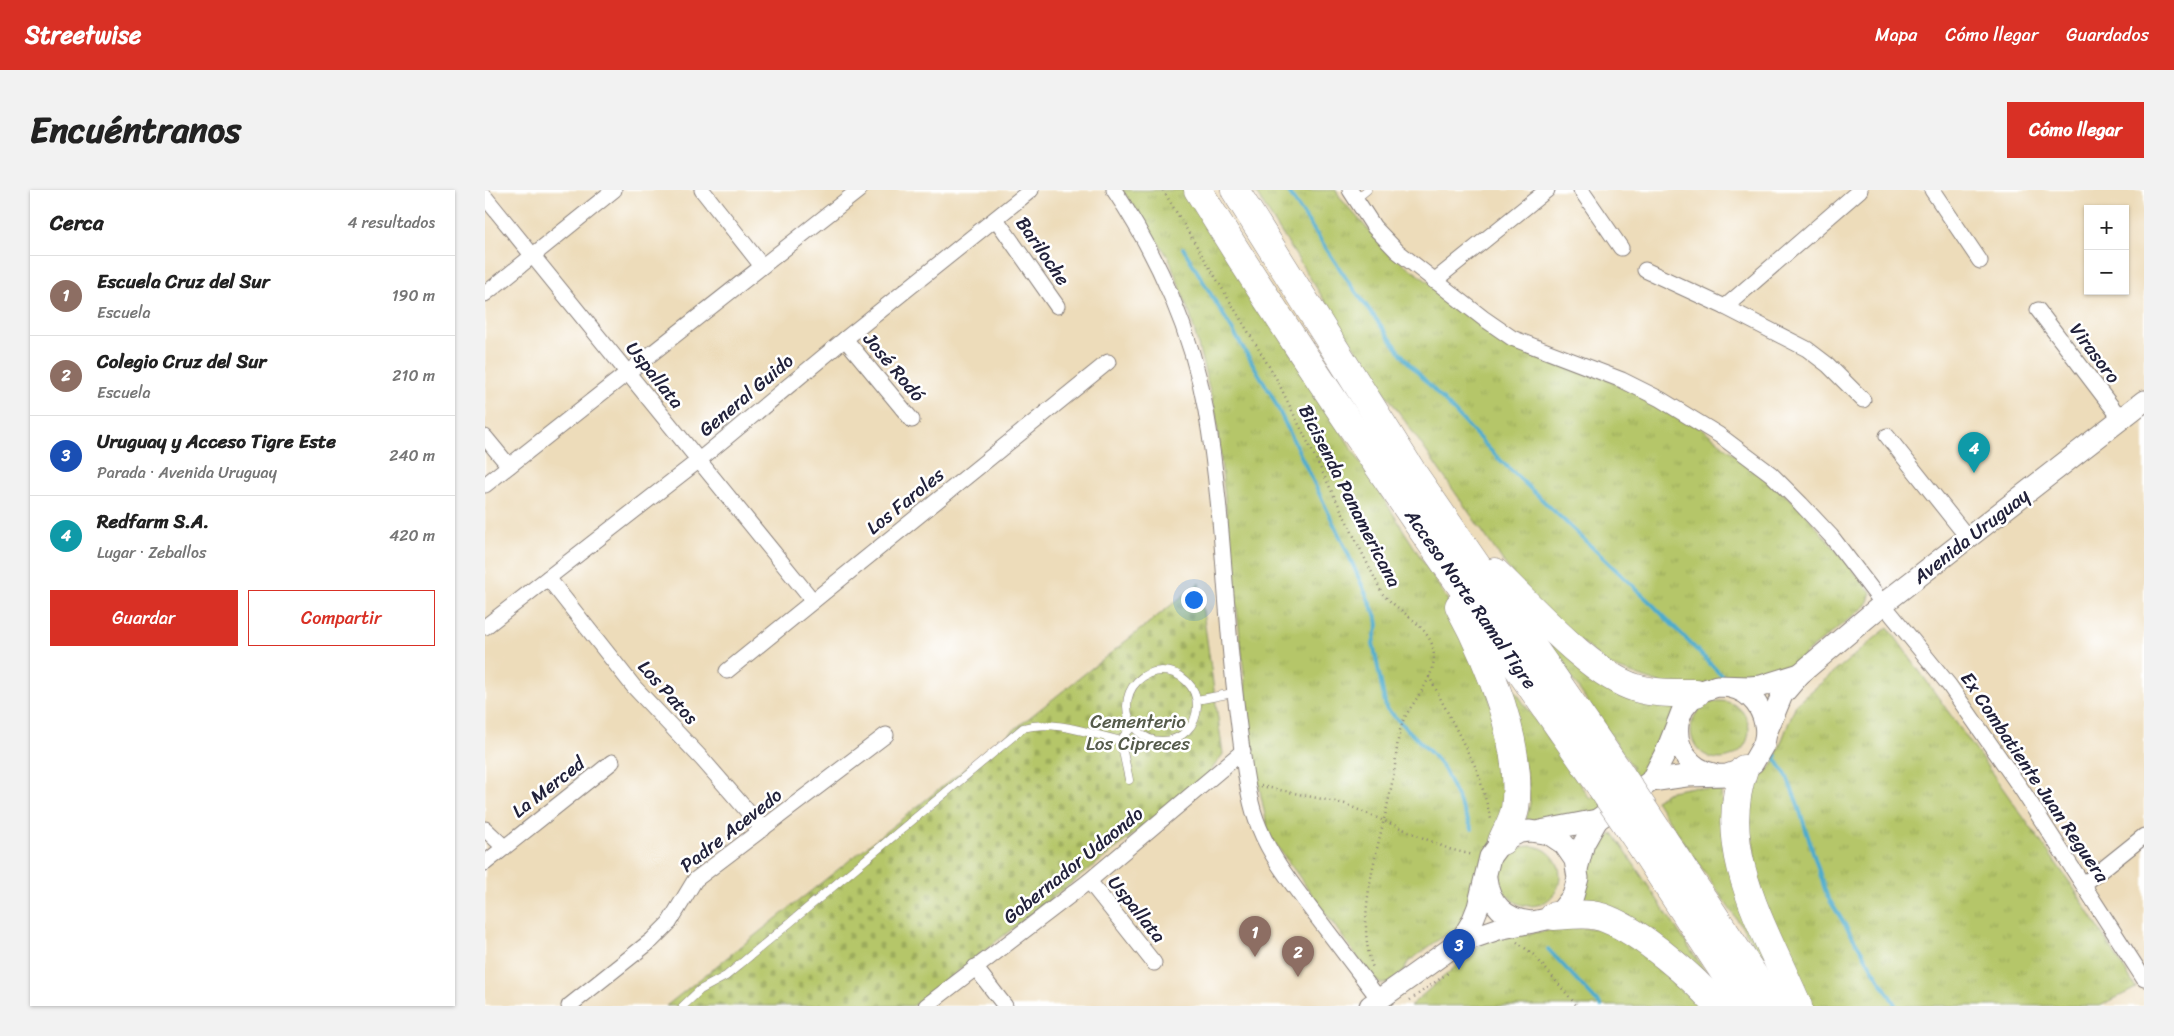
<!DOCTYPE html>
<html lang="es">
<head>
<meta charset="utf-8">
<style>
	:root { --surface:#fff; --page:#f2f2f2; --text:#222; --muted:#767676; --line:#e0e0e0; --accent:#d93025 }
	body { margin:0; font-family:Sriracha,sans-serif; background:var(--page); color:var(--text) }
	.controls { position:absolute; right:15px; top:15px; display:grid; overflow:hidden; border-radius:0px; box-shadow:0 1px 4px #0004 }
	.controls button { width:45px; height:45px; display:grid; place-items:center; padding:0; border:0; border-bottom:1px solid var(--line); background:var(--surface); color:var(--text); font:25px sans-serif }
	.you { position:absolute; left:708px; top:409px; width:18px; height:18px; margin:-12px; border:4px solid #fff; border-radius:50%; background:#1a73e8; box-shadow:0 0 0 8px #1a73e833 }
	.badge { display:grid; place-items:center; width:32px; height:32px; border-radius:50%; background:var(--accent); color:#fff; font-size:16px; font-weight:700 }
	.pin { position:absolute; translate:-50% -41px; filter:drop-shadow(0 1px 2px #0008) }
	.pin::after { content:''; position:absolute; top:26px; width:18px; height:15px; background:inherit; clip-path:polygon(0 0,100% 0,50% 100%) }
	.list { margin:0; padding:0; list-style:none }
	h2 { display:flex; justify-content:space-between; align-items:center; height:65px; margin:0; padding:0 20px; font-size:21px }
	h2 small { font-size:16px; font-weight:400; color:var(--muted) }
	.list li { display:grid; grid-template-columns:32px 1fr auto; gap:15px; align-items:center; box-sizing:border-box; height:80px; padding:0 20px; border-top:1px solid var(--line) }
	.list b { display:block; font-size:19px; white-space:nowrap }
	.list p { margin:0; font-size:16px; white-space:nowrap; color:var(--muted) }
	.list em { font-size:16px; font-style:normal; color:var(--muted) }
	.actions { display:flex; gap:10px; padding:15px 20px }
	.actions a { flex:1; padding:11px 0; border:1px solid var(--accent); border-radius:0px; text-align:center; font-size:18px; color:var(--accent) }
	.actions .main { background:var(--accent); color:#fff }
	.map { position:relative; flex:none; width:1659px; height:816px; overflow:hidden; border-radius:0px }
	header { display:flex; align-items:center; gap:30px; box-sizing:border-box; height:70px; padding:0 25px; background:var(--accent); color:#fff }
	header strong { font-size:24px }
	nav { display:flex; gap:28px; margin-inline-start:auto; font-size:18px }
	.intro { display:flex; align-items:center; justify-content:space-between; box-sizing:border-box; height:120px; padding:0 30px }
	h1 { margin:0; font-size:35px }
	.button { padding:12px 22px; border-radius:0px; background:var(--accent); color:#fff; font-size:18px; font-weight:700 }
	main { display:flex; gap:30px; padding:0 30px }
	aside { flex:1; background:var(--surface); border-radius:0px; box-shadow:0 1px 4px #0004 }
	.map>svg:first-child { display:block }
</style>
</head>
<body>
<header>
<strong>Streetwise</strong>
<nav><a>Mapa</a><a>Cómo llegar</a><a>Guardados</a></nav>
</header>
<div class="intro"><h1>Encuéntranos</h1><a class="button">Cómo llegar</a></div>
<main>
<aside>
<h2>Cerca<small>4 resultados</small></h2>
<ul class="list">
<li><span class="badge" style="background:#8d6e63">1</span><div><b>Escuela Cruz del Sur</b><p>Escuela</p></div><em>190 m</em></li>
<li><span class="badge" style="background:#8d6e63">2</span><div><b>Colegio Cruz del Sur</b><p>Escuela</p></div><em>210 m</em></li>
<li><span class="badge" style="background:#1a4fb4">3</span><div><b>Uruguay y Acceso Tigre Este</b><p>Parada · Avenida Uruguay</p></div><em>240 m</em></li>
<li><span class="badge" style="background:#0f9aa8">4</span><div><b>Redfarm S.A.</b><p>Lugar · Zeballos</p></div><em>420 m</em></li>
</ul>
<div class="actions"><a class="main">Guardar</a><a>Compartir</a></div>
</aside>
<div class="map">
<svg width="1659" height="816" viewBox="0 0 1659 816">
	<defs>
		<pattern id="grass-tufts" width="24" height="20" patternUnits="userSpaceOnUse" patternTransform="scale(1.25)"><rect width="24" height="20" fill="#b5c669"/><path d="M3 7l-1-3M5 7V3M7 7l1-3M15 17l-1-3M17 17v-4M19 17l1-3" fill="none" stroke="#9baa5c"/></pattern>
		<pattern id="cemetery-stones" width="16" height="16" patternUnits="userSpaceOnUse" patternTransform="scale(1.25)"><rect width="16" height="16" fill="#b5c669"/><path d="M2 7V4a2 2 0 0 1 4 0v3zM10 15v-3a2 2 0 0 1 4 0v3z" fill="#9baa5c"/></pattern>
	</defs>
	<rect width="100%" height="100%" fill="#fff"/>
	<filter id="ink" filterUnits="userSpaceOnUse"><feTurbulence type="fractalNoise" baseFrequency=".02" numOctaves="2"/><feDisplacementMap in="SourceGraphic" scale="10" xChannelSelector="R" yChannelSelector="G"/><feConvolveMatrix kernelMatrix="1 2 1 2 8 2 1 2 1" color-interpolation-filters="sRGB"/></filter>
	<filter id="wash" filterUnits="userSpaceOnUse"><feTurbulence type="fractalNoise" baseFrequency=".0096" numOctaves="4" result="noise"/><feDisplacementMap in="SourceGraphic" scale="20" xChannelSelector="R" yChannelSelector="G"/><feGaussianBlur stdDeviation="1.12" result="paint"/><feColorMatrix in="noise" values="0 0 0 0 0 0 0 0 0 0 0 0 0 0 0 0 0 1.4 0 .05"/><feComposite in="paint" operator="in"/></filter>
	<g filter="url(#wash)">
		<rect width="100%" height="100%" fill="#eddcba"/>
		<g fill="url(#grass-tufts)" stroke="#6c7452">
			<path d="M 637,0 L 703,0 L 969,420 L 997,478 L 1027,596 L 975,739 L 957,747 L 923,772 L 919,781 L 903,793 L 896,794 L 886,786 L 784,645 L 768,567 L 731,225 L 706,128 L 684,68 Z"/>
			<path d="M 769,0 L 851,0 L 856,9 L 904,63 L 1026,153 L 1140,195 L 1219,240 L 1314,316 L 1386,402 L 1382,415 L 1322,462 L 1308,478 L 1295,486 L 1197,501 L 1123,475 L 1039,401 L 878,171 Z"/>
			<path d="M 1042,423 L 1082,461 L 1198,509 L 1159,590 L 1119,621 L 1039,637 L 1045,613 L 1042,586 L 1011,473 L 1105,609 L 1148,578 Z"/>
			<path d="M 1403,437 L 1588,697 L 1651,798 L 1615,816 L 1326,816 L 1287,738 L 1272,684 L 1268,652 L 1262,640 L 1263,607 L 1274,587 L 1287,576 L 1311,514 Z"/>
			<circle cx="1235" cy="540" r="29"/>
			<path d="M 1208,597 L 1236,601 L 1238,627 L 1292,788 L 1170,610 L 1186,601 Z"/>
			<path d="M 1128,643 L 1243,816 L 1097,716 C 1096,697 1102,676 1112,659 C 1115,653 1123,648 1128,643 Z"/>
			<circle cx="1045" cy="686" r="30"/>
			<path d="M 1080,738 L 1113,738 L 1148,755 L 1218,816 L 925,816 L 1001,750 Z"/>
		</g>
		<path fill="url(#cemetery-stones)" stroke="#6c7452" d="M 714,393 L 738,564 L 719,590 L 428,816 L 181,816 Z"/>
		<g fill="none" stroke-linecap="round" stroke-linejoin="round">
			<g stroke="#4daccc" stroke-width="4">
				<path d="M 802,0 L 863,91 L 921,170 L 1010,265 L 1169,416 L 1239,488"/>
				<path d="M 698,58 L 786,204 L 860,357 L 892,429 L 893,435 L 888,453 L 901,518 L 947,564 L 959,579 L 987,639"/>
				<path d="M 1291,566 L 1287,563 L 1301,585 L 1312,612 L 1342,706 L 1411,816"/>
				<path d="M 1063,759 L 1116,816"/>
			</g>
		</g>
	</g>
	<g filter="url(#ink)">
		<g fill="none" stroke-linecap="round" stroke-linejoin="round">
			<g stroke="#887f7a" stroke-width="9">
				<g id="lane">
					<path d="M 871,9 L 882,0"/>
					<circle cx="677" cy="516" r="35"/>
					<path d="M 712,510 L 748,503"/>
					<path d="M 644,590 C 643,582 635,554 637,549 C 640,544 644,540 648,536"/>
					<path d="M 198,816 L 215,800 L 241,786 L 538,538 C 569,529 606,544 637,551"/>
				</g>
			</g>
			<g stroke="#887f7a" stroke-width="17">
				<g id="street">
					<path d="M 217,0 L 277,76"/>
					<path d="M 629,0 C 673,66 707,143 721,221 C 734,294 738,369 744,443 C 747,483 752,521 757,560 C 761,586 764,613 774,637 C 786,668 808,695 828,722 C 850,751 872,780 894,809"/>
					<path d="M 865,0 L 889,37 L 912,61 L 998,128 L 1027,148 L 1137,190 L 1175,209 L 1234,245 L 1286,284 L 1316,314 L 1346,346 L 1398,414 L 1464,495 L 1537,600 L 1659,789"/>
					<path d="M 1096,0 L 1136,58"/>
					<path d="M 1447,0 L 1495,71"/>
					<path d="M 0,7 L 328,411"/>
					<path d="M 511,29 L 572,116"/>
					<path d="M 1160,80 L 1240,117 L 1322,159 L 1343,175 L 1378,210"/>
					<path d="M 949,91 L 1062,0"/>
					<path d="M 0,104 L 129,0"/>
					<path d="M 1240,117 L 1375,0"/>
					<path d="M 1553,120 L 1636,229"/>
					<path d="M 360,149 L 427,230"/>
					<path d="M 1402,246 L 1483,348"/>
					<path d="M 0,247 L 24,276"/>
					<path d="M 0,295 L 374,0"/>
					<path d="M 63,388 L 149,497 L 218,570 L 278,639"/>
					<path d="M 0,437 L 213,271 L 360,149 L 546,0"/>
					<path d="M 242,481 L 623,172"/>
					<path d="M 0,639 L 19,657"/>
					<path d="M 0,673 L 127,572"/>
					<path d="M 604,691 L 669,773"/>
					<path d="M 1599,694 L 1659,646"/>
					<path d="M 490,777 L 520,816"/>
					<path d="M 84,816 L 167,750 L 184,733 L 210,690 L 401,545"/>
					<path d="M 441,816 L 604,691 L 758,561"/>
				</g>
			</g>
			<g stroke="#887f7a" stroke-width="23">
				<g id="secondary">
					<path d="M 1245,497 C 1268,502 1280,521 1281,543"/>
					<path d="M 1193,534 C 1190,558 1205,580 1229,584"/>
					<path d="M 1166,591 L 1201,586 L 1242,585 L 1259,579 L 1268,573 L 1279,554 L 1281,543 L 1297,505 L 1315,484 L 1398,414 L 1659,211"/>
					<path d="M 1055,641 L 1112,630 L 1166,591 L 1182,560 L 1198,519 L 1211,503 L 1232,496 L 1265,497 L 1276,496 L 1315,484"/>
					<path d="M 1092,679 L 1099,653 L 1112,630"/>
					<path d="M 1001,688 C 1004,713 1020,730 1046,732"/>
					<path d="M 885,816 L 975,752 L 1013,739 L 1062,729 L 1076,721 L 1088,706 L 1093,688 L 1090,670 L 1079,654 L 1064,644 L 1045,641 L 1035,642 L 1017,651 L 1005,667 L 993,717 L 987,732 L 975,752"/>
				</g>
			</g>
			<g stroke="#887f7a" stroke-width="29">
				<g id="highway">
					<path d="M 713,0 C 839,204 979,400 1116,597"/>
					<path d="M 750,0 L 928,283 L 1134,582"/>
					<path d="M 1010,382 C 1045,415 1106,485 1151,498 C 1171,504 1191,503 1211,503"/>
					<path d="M 974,416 C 1004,471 1039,557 1030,619 C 1028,630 1021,641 1017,651"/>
					<path d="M 1259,579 C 1229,662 1282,742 1313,816"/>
					<path d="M 1177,647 L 1289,816"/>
					<path d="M 1159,660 L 1261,816"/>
					<path d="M 1069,726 C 1086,725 1105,722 1122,729 C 1157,743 1208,787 1233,816"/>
				</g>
			</g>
			<g stroke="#887f7a" stroke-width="2.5" stroke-dasharray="1 4" stroke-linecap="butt">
				<path d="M 678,0 L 791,188 L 897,403 C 911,420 943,435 948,458 C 954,486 929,508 918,531 C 911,548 912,569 908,587 C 899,644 867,723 888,778"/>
				<path d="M 944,486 L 993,582 L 1006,629"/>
				<path d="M 776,596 L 860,614 L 964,659 L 988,665"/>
				<path d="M 1032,752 L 1049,765 L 1092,816"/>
				<path d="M 925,810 L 963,783"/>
			</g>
			<use href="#lane" stroke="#fff" stroke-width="8"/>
			<use href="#street" stroke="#fff" stroke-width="15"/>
			<use href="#secondary" stroke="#fff" stroke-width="21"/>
			<use href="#highway" stroke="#fff" stroke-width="28"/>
			<g stroke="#887f7a" stroke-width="29" stroke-linecap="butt">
				<g id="highway-bridge">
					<path d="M 1134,582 L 1177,647"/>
					<path d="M 1116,597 L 1159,660"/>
				</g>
			</g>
			<use href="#highway-bridge" stroke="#fff" stroke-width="28"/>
		</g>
	</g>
	<g text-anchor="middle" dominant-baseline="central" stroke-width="5" stroke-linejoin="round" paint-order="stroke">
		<g font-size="19" fill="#22223b" stroke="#fff">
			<text transform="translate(558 61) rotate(55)">Bariloche</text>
			<text transform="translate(1610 163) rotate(53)">Virasoro</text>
			<text transform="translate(409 177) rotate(50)">José Rodó</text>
			<text transform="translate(170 185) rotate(51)">Uspallata</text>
			<text transform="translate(261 205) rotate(-40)">General Guido</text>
			<text transform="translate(865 306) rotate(63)">Bicisenda Panamericana</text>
			<text transform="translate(420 311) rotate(-39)">Los Faroles</text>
			<text transform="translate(1486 346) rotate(-38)">Avenida Uruguay</text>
			<text transform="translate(986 409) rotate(55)">Acceso Norte Ramal Tigre</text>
			<text transform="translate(183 502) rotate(48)">Los Patos</text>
			<text transform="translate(1550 587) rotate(56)">Ex Combatiente Juan Reguera</text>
			<text transform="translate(63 597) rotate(-38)">La Merced</text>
			<text transform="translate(246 640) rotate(-38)">Padre Acevedo</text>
			<text transform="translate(588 675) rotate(-39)">Gobernador Udaondo</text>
			<text transform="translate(652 719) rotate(51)">Uspallata</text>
		</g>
		<g font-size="19" fill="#555b4b" stroke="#fff">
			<text x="653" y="531">Cementerio<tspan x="653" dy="22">Los Cipreces</tspan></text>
		</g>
	</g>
</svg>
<div class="controls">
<button>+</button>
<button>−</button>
</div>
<div class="you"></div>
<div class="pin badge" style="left:770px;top:767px;background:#8d6e63">1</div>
<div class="pin badge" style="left:813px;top:787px;background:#8d6e63">2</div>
<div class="pin badge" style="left:974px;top:780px;background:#1a4fb4">3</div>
<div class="pin badge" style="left:1489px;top:283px;background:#0f9aa8">4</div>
</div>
</main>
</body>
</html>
